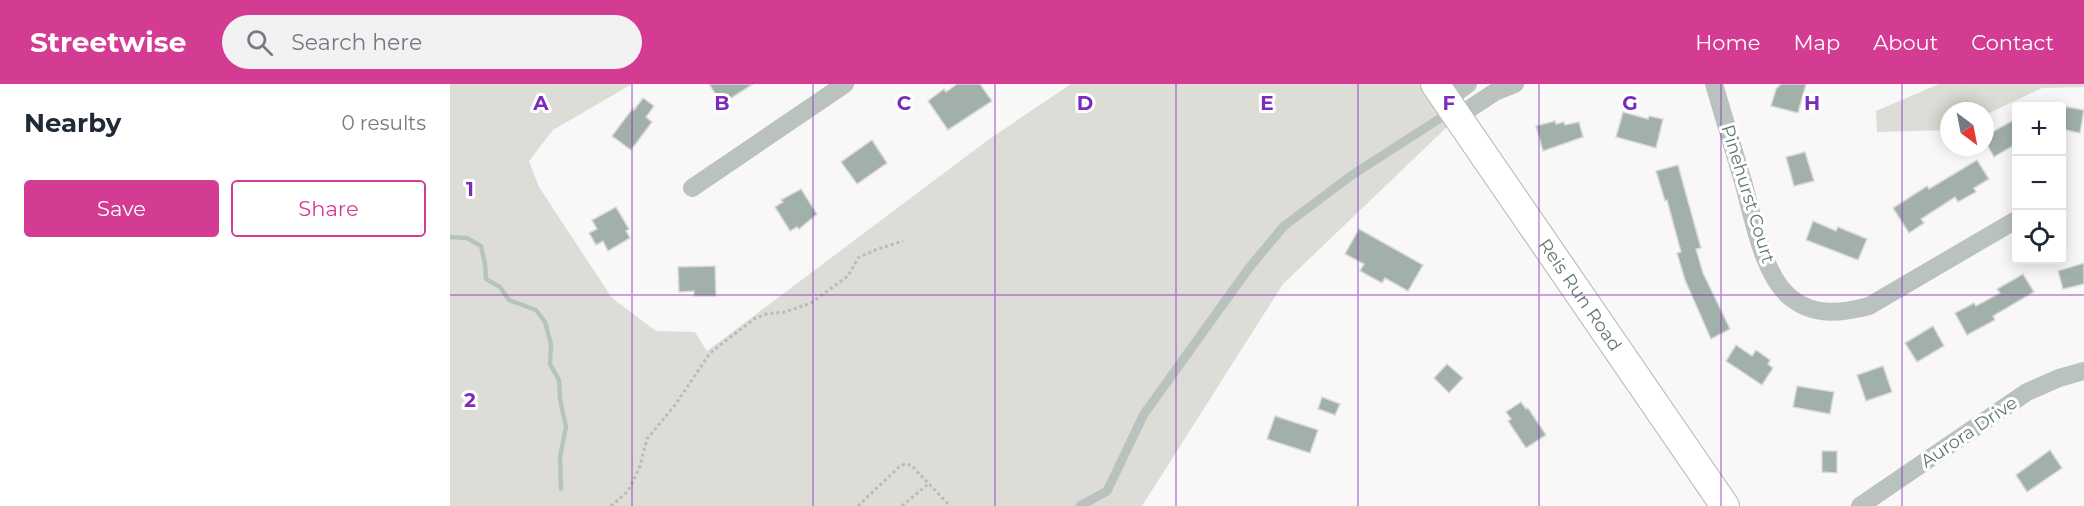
<!DOCTYPE html>
<html lang="en">
<head>
<meta charset="utf-8">
<style>
	:root { --surface:#fff; --page:#f2f2f3; --text:#1f2937; --muted:#747a83; --line:#e0e1e3; --accent:#d43c93 }
	body { margin:0; font-family:Montserrat,sans-serif; background:var(--page); color:var(--text) }
	.controls { position:absolute; right:18px; top:18px; display:grid; overflow:hidden; border-radius:6px; box-shadow:0 3px 15px #0003 }
	.controls button { width:54px; height:54px; display:grid; place-items:center; padding:0; border:0; border-bottom:2px solid var(--line); background:var(--surface); color:var(--text); font:30px sans-serif }
	.compass { position:absolute; left:1490px; top:18px; width:54px; height:54px; border-radius:50%; background:var(--surface); box-shadow:0 3px 15px #0003; rotate:148deg }
	.list { margin:0; padding:0; list-style:none }
	h2 { display:flex; justify-content:space-between; align-items:center; height:78px; margin:0; padding:0 24px; font-size:26px }
	h2 small { font-size:20px; font-weight:400; color:var(--muted) }
	.actions { display:flex; gap:12px; padding:18px 24px }
	.actions a { flex:1; padding:14px 0; border:2px solid var(--accent); border-radius:6px; text-align:center; font-size:21px; color:var(--accent) }
	.actions .main { background:var(--accent); color:#fff }
	.icon { flex:none; width:33px; height:33px; fill:none; stroke:currentColor; stroke-width:2; stroke-linecap:round; stroke-linejoin:round }
	.map { position:relative; flex:none; width:1634px; height:422px; overflow:hidden }
	header { display:flex; align-items:center; gap:36px; box-sizing:border-box; height:84px; padding:0 30px; background:var(--accent); color:#fff }
	header strong { font-size:28px }
	nav { display:flex; gap:33px; margin-inline-start:auto; font-size:21px }
	.search { width:420px; height:54px; background:var(--page); display:flex; align-items:center; gap:15px; box-sizing:border-box; padding:0 21px; border-radius:33px; color:var(--muted); font-size:22px }
	main { display:flex }
	aside { flex:1; background:var(--surface) }
	.map>svg:first-child { display:block }
</style>
</head>
<body>
<header>
<strong>Streetwise</strong>
<div class="search"><svg class="icon" aria-label="search" viewBox="0 0 24 24"><circle cx="10" cy="10" r="6"/><path d="M15 15l6 6"/></svg>Search here</div>
<nav><a>Home</a><a>Map</a><a>About</a><a>Contact</a></nav>
</header>
<main>
<aside>
<h2>Nearby<small>0 results</small></h2>
<ul class="list">
</ul>
<div class="actions"><a class="main">Save</a><a>Share</a></div>
</aside>
<div class="map">
<svg width="1634" height="422" viewBox="0 0 1634 422">
	<rect width="100%" height="100%" fill="#f9f7f7"/>
	<g fill="#dddcd6">
		<path d="M 0,0 L 182,0 L 103,46 L 79,77 L 89,103 L 162,214 L 206,247 L 245,248 L 257,267 L 538,56 L 621,0 L 969,0 L 998,42 L 833,200 L 692,422 L 0,422 Z"/>
		<path d="M 1489,0 L 1634,0 L 1634,3 L 1592,4 L 1535,31 L 1535,27 L 1499,27 L 1499,46 L 1427,48 L 1426,27 Z"/>
	</g>
	<g fill="none" stroke-linecap="round" stroke-linejoin="round">
		<path stroke="#b6c5bc" stroke-width="4.5" d="M 0,153 L 17,154 L 31,162 L 35,180 L 36,195 L 50,203 L 59,216 L 86,226 L 95,238 L 101,260 L 100,280 L 109,296 L 110,315 L 116,343 L 110,373 L 111,405"/>
	</g>
	<g fill="#a2b0aa" stroke="#dad9d9" stroke-width="1.5">
		<path d="M 259,0 L 303,0 L 272,20 Z"/>
		<path d="M 507,0 L 530,0 L 542,17 L 498,46 L 478,17 L 494,5 L 496,8 Z"/>
		<path d="M 1331,0 L 1356,0 L 1348,29 L 1321,22 L 1326,5 Z"/>
		<path d="M 193,14 L 204,22 L 196,33 L 202,38 L 181,66 L 162,52 L 183,24 L 184,26 Z"/>
		<path d="M 1611,22 L 1634,26 L 1630,49 L 1611,45 Z"/>
		<path d="M 1173,28 L 1198,35 L 1199,32 L 1213,35 L 1206,64 L 1166,53 Z"/>
		<path d="M 1105,37 L 1106,40 L 1114,38 L 1115,41 L 1129,38 L 1133,53 L 1093,67 L 1086,42 Z"/>
		<path d="M 1562,37 L 1566,46 L 1566,60 L 1544,73 L 1535,57 L 1535,52 Z"/>
		<path d="M 422,56 L 437,79 L 407,100 L 391,78 Z"/>
		<path d="M 1355,68 L 1364,97 L 1344,102 L 1336,73 Z"/>
		<path d="M 1527,76 L 1539,95 L 1524,104 L 1526,108 L 1508,118 L 1505,113 L 1471,135 L 1474,139 L 1459,149 L 1443,124 L 1477,102 L 1479,105 Z"/>
		<path d="M 1228,81 L 1251,164 L 1246,165 L 1253,189 L 1280,245 L 1261,255 L 1235,196 L 1227,169 L 1231,168 L 1217,116 L 1215,117 L 1206,87 Z"/>
		<path d="M 351,105 L 367,130 L 349,145 L 347,143 L 340,147 L 325,123 L 333,118 L 331,116 Z"/>
		<path d="M 166,123 L 179,145 L 176,147 L 180,154 L 158,167 L 153,157 L 146,161 L 139,149 L 147,145 L 142,136 Z"/>
		<path d="M 1363,137 L 1386,147 L 1388,143 L 1417,155 L 1408,176 L 1356,156 Z"/>
		<path d="M 909,145 L 973,181 L 958,207 L 935,194 L 932,199 L 910,187 L 914,180 L 895,170 Z"/>
		<path d="M 1634,179 L 1634,200 L 1613,205 L 1608,187 Z"/>
		<path d="M 265,182 L 266,212 L 244,212 L 244,207 L 229,208 L 228,183 Z"/>
		<path d="M 1573,190 L 1584,208 L 1543,232 L 1545,236 L 1517,251 L 1505,229 L 1524,219 L 1526,222 L 1550,209 L 1547,205 Z"/>
		<path d="M 1483,242 L 1494,262 L 1467,278 L 1455,259 Z"/>
		<path d="M 1286,261 L 1302,272 L 1306,266 L 1320,276 L 1318,280 L 1323,284 L 1312,301 L 1276,277 Z"/>
		<path d="M 997,280 L 1013,294 L 999,309 L 984,294 Z"/>
		<path d="M 1433,282 L 1442,308 L 1416,317 L 1407,291 Z"/>
		<path d="M 1347,302 L 1384,308 L 1380,330 L 1343,323 Z"/>
		<path d="M 872,313 L 890,320 L 885,331 L 868,325 Z"/>
		<path d="M 1071,318 L 1076,325 L 1078,324 L 1096,351 L 1076,364 L 1058,337 L 1061,335 L 1056,328 Z"/>
		<path d="M 825,332 L 868,346 L 860,369 L 817,355 Z"/>
		<path d="M 1600,366 L 1612,384 L 1577,408 L 1566,391 Z"/>
		<path d="M 1372,367 L 1387,367 L 1387,389 L 1372,388 Z"/>
	</g>
	<g fill="none" stroke-linecap="round" stroke-linejoin="round">
		<g stroke="#aeb8b4" stroke-width="30">
			<g id="primary">
				<path id="s1" d="M 985,0 L 1275,422"/>
			</g>
		</g>
		<g stroke="#b7bdbb" stroke-width="3" stroke-dasharray="3 3" stroke-linecap="butt">
			<path d="M 161,422 L 178,407 L 189,385 L 197,355 L 225,321 L 260,269 L 304,235 L 316,230 L 335,228 L 361,219 L 398,192 L 408,174 L 425,166 L 453,157"/>
			<path d="M 408,422 L 449,383 L 455,380 L 461,381 L 500,422"/>
			<path d="M 452,422 L 478,400"/>
		</g>
		<path stroke="#bac2bf" stroke-width="9" d="M 630,422 L 657,407 L 694,330 L 799,184 L 834,142 L 902,91 L 1000,28"/>
		<g stroke="#bac2bf" stroke-width="18">
			<path d="M 1264,0 C 1274,34 1284,68 1294,101 C 1303,134 1313,192 1341,214 C 1365,233 1392,229 1419,222 L 1566,136"/>
			<path d="M 996,16 L 1018,0"/>
			<path d="M 1007,33 L 1045,8 L 1065,0"/>
			<path d="M 242,104 L 395,0"/>
			<path d="M 1410,422 L 1577,308 L 1609,294 L 1634,287"/>
		</g>
		<use href="#primary" stroke="#fff" stroke-width="28"/>
	</g>
	<path fill="none" stroke="#7b2cbf" stroke-width="1.5" stroke-opacity="0.55" d="M 182,0 L 182,422M 363,0 L 363,422M 545,0 L 545,422M 726,0 L 726,422M 908,0 L 908,422M 1089,0 L 1089,422M 1271,0 L 1271,422M 1452,0 L 1452,422M 0,211 L 1634,211"/>
	<g text-anchor="middle" dominant-baseline="central" stroke-width="6" stroke-linejoin="round" paint-order="stroke">
		<g font-size="18" fill="#627970" stroke="#fff">
			<text transform="translate(1298 110) rotate(73)">Pinehurst Court</text>
			<text stroke="none"><textPath href="#s1" startOffset="256">Reis Run Road</textPath></text>
			<text transform="translate(1519 348) rotate(-34)">Aurora Drive</text>
		</g>
	</g>
	<g font-size="20" text-anchor="middle" font-weight="bold" fill="#7b2cbf" stroke="#fff" stroke-width="6" stroke-linejoin="round" paint-order="stroke">
		<text x="91" y="26">A</text>
		<text x="272" y="26">B</text>
		<text x="454" y="26">C</text>
		<text x="635" y="26">D</text>
		<text x="817" y="26">E</text>
		<text x="999" y="26">F</text>
		<text x="1180" y="26">G</text>
		<text x="1362" y="26">H</text>
		<text x="20" y="112">1</text>
		<text x="20" y="323">2</text>
	</g>
</svg>
<div class="controls">
<button>+</button>
<button>−</button>
<button><svg class="icon" aria-label="locate" viewBox="0 0 24 24"><circle cx="12" cy="12" r="6"/><path d="M12 2v4M12 18v4M2 12h4M18 12h4"/></svg></button>
</div>
<svg class="compass" viewBox="-18 -18 36 36"><path d="M0-13l5 13h-10z" fill="#e53935"/><path d="M0 13l5-13h-10z" fill="#747a83"/></svg>
</div>
</main>
</body>
</html>
